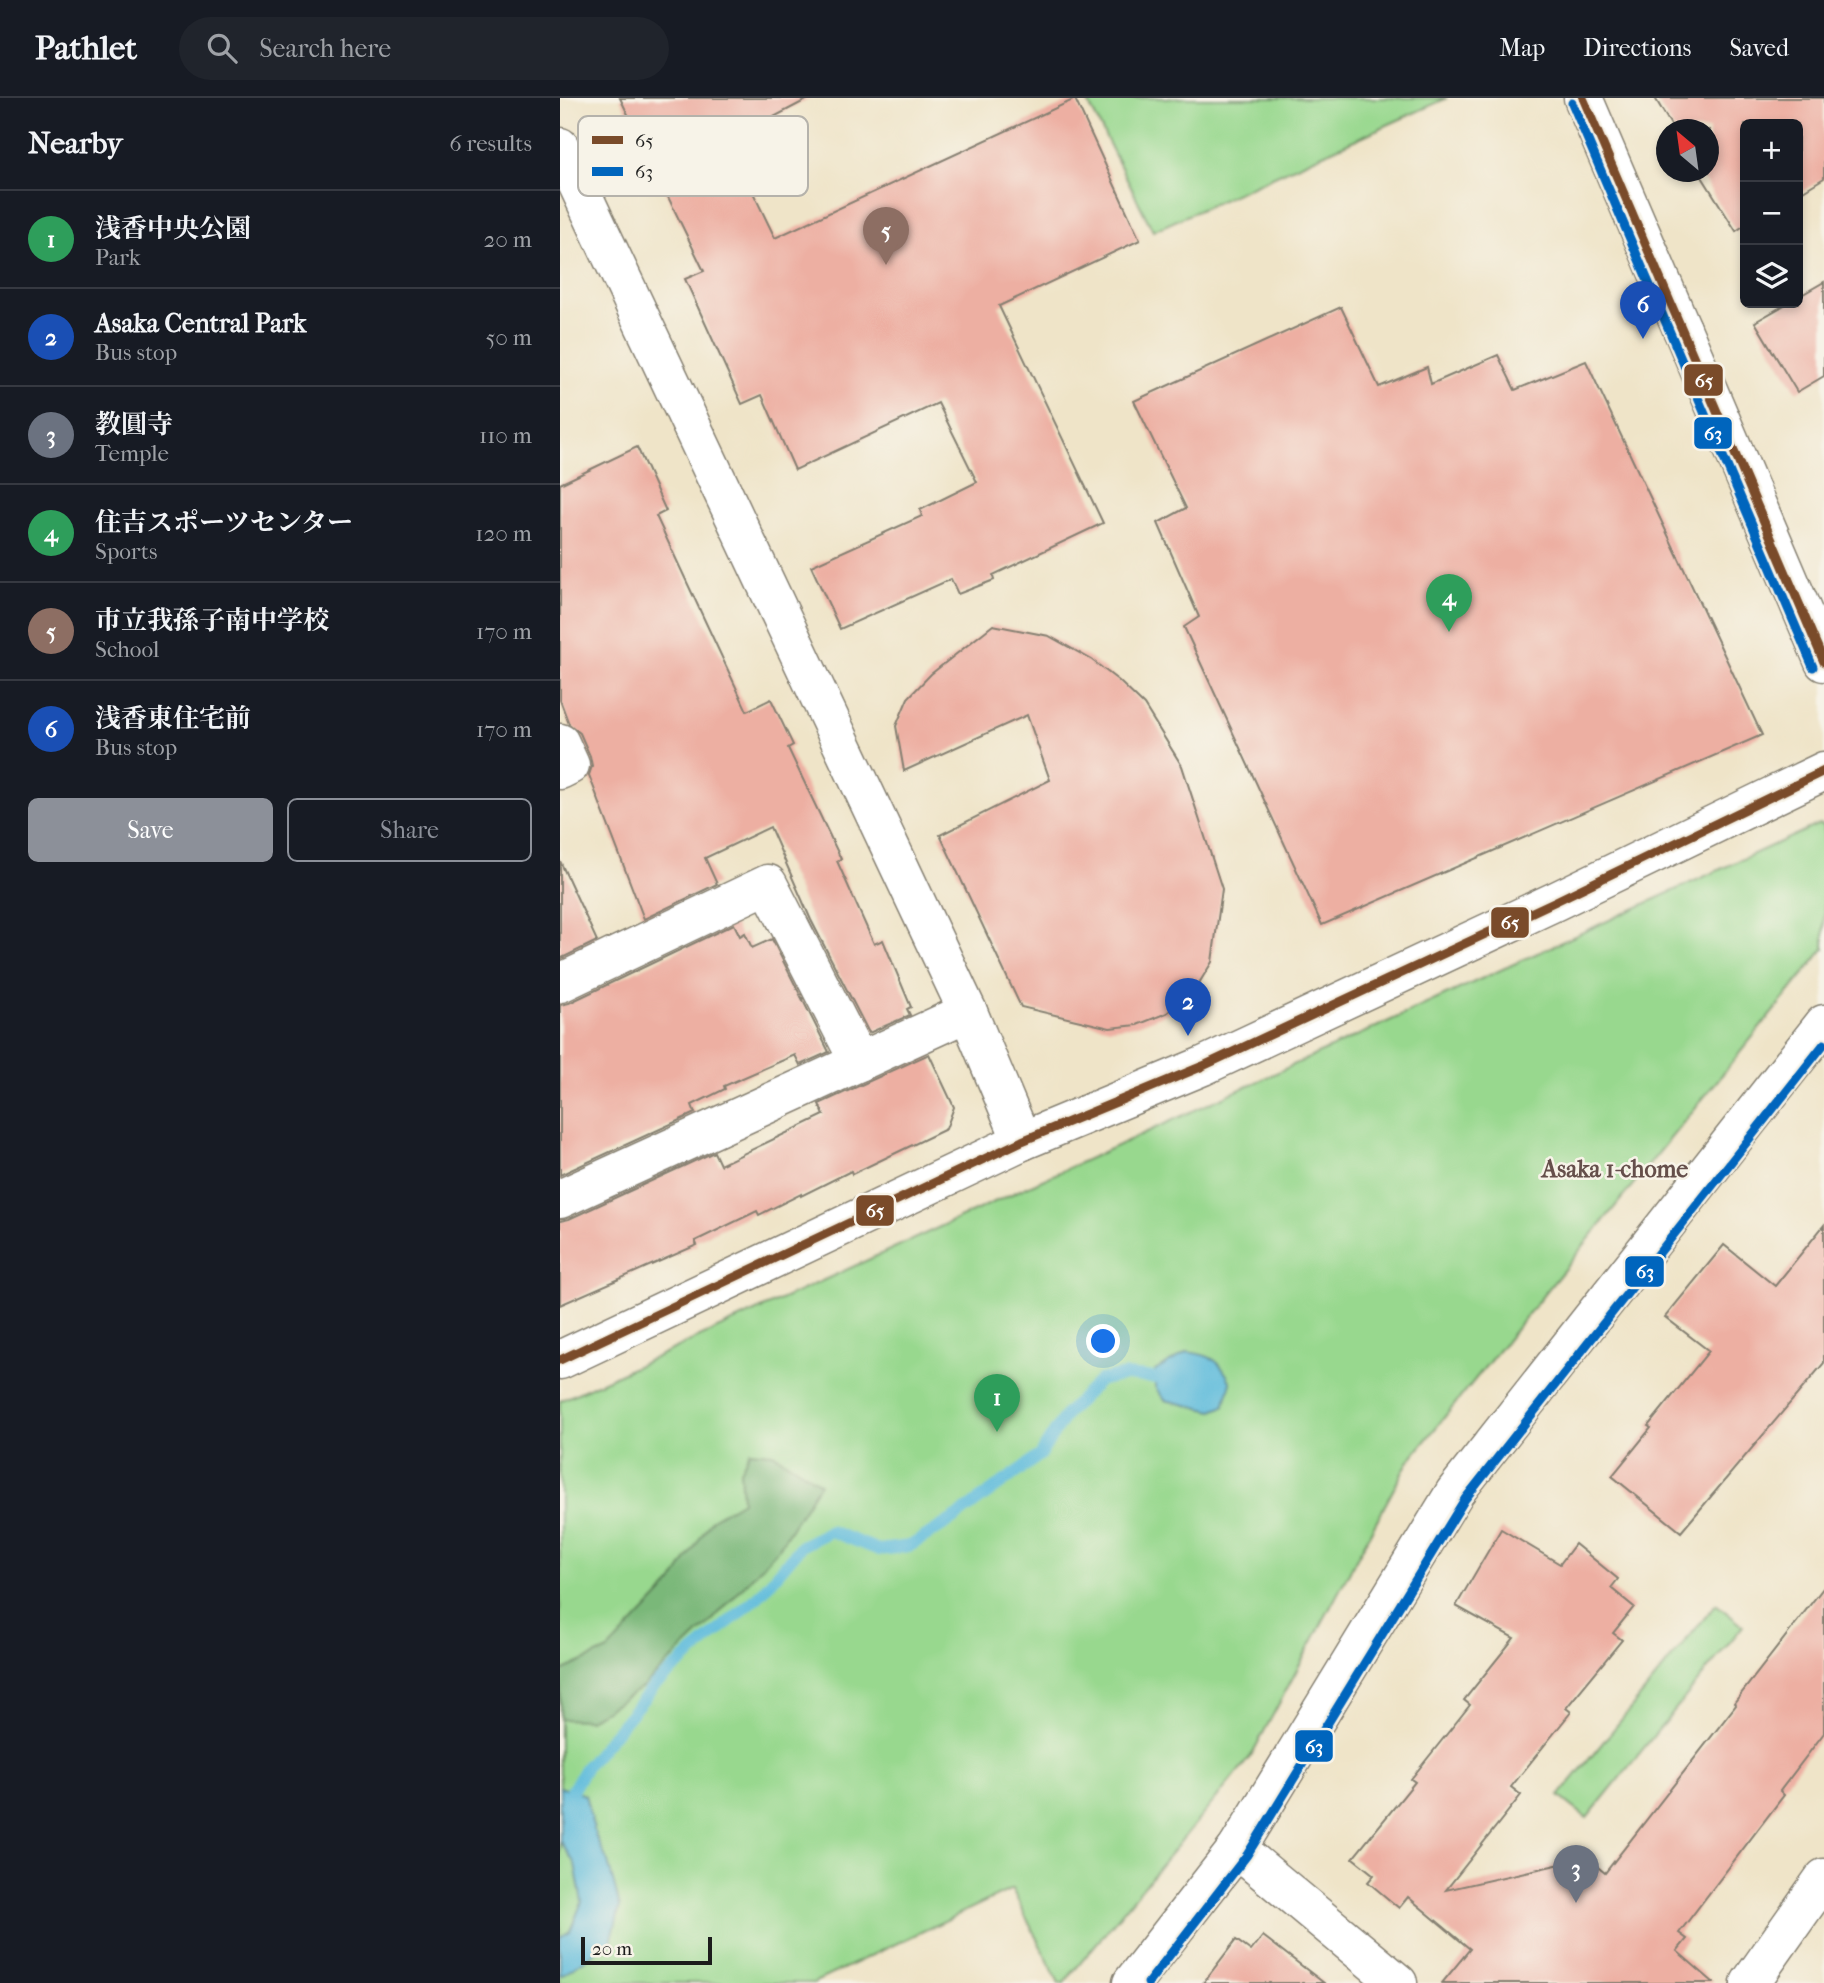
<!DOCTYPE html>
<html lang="en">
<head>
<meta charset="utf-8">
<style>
	:root { --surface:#171b24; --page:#20242c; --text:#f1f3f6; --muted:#9ea1a6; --line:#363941; --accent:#8c9099 }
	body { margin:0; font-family:"IM FELL French Canon","Noto Serif JP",serif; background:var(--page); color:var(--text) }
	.controls { position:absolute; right:21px; top:21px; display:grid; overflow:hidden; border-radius:10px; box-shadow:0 4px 10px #0003 }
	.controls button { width:63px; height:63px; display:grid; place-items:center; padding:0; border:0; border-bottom:2px solid var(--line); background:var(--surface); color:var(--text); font:35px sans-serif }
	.compass { position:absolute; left:1096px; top:21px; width:63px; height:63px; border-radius:50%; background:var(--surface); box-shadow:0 4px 10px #0003; rotate:331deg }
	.scale { position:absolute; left:21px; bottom:18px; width:131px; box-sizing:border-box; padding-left:7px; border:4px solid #1c1c1c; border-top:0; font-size:19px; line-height:24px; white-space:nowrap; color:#1c1c1c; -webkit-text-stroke:5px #f7f3e8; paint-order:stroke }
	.you { position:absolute; left:544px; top:1244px; width:24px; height:24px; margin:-18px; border:5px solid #fff; border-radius:50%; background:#1a73e8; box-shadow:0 0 0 10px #1a73e833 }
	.badge { display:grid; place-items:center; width:46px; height:46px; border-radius:50%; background:var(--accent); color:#fff; font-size:23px; font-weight:700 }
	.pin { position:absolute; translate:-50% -58px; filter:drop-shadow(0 2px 4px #0008) }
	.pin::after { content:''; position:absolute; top:37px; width:24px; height:21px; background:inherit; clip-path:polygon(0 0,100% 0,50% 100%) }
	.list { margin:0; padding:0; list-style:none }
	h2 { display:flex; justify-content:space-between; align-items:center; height:91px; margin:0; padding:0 28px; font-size:30px }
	h2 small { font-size:23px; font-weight:400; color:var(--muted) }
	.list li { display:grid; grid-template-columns:46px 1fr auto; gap:21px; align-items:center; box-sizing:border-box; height:98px; padding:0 28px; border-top:2px solid var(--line) }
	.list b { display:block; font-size:26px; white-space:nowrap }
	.list p { margin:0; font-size:23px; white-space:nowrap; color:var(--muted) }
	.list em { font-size:23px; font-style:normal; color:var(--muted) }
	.actions { display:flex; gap:14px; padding:21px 28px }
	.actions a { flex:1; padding:16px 0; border:2px solid var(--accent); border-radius:10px; text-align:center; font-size:24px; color:var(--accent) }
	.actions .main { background:var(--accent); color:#fff }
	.icon { flex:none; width:38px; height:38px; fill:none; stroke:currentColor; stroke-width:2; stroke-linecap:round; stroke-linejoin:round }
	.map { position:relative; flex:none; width:1264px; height:1885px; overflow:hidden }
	header { display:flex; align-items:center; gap:42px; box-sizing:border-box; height:98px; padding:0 35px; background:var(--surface); border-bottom:2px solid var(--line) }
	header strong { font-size:33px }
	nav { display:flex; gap:38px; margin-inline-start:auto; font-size:24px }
	.search { width:490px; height:63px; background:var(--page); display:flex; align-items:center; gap:18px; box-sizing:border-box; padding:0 24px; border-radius:38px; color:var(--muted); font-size:26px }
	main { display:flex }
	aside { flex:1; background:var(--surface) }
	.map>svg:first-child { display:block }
</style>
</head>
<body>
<header>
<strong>Pathlet</strong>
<div class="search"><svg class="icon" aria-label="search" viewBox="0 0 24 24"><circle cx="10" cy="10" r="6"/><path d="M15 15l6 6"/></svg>Search here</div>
<nav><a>Map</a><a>Directions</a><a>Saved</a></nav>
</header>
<main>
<aside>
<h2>Nearby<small>6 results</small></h2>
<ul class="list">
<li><span class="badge" style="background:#2e9e5b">1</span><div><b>浅香中央公園</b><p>Park</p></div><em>20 m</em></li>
<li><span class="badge" style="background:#1a4fb4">2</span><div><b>Asaka Central Park</b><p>Bus stop</p></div><em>50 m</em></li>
<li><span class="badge" style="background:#6b7280">3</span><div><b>教圓寺</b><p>Temple</p></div><em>110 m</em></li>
<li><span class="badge" style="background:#2e9e5b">4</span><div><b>住吉スポーツセンター</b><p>Sports</p></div><em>120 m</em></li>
<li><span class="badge" style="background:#8d6e63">5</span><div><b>市立我孫子南中学校</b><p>School</p></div><em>170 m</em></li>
<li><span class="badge" style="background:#1a4fb4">6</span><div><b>浅香東住宅前</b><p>Bus stop</p></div><em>170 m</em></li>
</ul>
<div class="actions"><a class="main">Save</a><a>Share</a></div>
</aside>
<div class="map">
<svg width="1264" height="1885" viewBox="0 0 1264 1885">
	<rect width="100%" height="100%" fill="#f7f3e8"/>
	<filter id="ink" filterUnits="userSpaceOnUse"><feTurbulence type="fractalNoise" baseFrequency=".0143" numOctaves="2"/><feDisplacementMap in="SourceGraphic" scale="14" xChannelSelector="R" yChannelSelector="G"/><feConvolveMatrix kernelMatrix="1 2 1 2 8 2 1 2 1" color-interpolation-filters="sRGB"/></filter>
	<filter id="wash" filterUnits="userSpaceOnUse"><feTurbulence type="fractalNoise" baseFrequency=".00686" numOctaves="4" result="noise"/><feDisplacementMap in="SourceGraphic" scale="28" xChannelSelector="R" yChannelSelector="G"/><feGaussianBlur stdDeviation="1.57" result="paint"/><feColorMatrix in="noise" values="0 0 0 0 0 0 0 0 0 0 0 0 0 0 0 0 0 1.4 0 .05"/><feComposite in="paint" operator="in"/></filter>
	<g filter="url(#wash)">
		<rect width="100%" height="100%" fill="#efe4c8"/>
		<g fill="#98d88e" stroke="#5a7a55" stroke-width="2">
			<path d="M 526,0 L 887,0 L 593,133 Z"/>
			<path d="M 1259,726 L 1264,727 L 1264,851 L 848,1364 L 691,1658 L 504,1885 L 499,1885 L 452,1791 L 253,1885 L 0,1885 L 0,1303 Z"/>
			<path d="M 1156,1506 L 1183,1528 L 1027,1720 L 999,1698 Z"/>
		</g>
		<path fill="#7ab879" stroke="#4b6a4a" stroke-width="2" d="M 190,1353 L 213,1355 L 260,1385 L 218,1451 L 147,1528 L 83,1589 L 29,1622 L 0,1621 L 1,1573 L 48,1552 L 112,1485 L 152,1421 L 182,1403 L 180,1372 Z"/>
		<g fill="#5dbbdb" stroke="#3c6c7c" stroke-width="2">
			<path d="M 627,1254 C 652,1257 660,1262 671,1285 L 664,1308 L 653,1313 L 605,1302 L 595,1289 L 595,1273 Z"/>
			<path d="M 0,1689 L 25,1697 L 36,1739 L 48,1764 L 60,1809 L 51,1844 L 0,1878 L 0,1839 L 10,1833 L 22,1804 L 15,1766 L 0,1743 Z"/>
		</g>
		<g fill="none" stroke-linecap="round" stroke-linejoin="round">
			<path stroke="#5dbbdb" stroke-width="12" d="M 12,1693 L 25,1670 L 95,1587 L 199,1498 L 241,1448 L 270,1433 L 319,1452 L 350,1448 L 396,1419 L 480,1357 L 506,1316 L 540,1282 L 566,1277 L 595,1280"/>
		</g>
		<g id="blocks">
			<g fill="#edafa2">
				<path d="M 60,0 L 250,0 L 168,43 L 215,140 L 515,1 L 580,142 L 439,208 L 543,425 L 433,477 L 434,482 L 398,496 L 391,481 L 280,531 L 251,468 L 362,418 L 360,412 L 417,384 L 378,305 L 235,372 L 202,297 L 182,306 L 125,181 L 144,173 Z"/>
				<path d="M 1095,0 L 1264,0 L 1264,80 L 1238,96 L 1238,26 L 1185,26 L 1185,127 L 1176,133 L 1139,74 L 1149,74 L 1149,32 L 1114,32 Z"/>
				<path d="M 1264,184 L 1264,278 L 1237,294 L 1195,224 L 1228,205 L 1238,205 L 1238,199 Z"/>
				<path d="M 781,209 L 819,289 L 867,269 L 871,286 L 938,257 L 955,292 L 1026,263 L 1202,637 L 762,827 L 624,529 L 639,519 L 598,425 L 626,410 L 574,303 Z"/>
				<path d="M 77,349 L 106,413 L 96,418 L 187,613 L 211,601 L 233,647 L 228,650 L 281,761 L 277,763 L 314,846 L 323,842 L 351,909 L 347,911 L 350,917 L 309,935 L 251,822 L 210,729 L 145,760 L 157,786 L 84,821 L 29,677 L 32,668 L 30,658 L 20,635 L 9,626 L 0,602 L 0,386 Z"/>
				<path d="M 433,527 L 489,538 L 532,562 L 559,583 L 584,607 L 622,668 L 662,791 L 652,864 L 636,890 L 607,915 L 577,927 L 550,930 L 461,909 L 380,737 L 490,682 L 467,617 L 344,673 L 336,628 L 348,600 L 371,576 Z"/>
				<path d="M 0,763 L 37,843 L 0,861 Z"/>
				<path d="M 174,826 L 180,838 L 185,835 L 192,850 L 212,841 L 269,954 L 240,967 L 235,957 L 164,988 L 165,991 L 132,1007 L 135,1015 L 0,1077 L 0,907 L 9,905 Z"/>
				<path d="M 369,956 L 394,1009 L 386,1031 L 292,1076 L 291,1073 L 241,1098 L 241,1096 L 199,1117 L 197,1113 L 135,1143 L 137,1147 L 0,1207 L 0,1123 L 9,1121 L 154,1054 L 160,1067 L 264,1017 L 259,1006 Z"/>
				<path d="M 1264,1127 L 1264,1265 L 1121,1434 L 1052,1378 L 1091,1330 L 1088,1328 L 1149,1253 L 1105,1219 L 1164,1147 L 1215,1188 Z"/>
				<path d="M 941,1431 L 1000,1466 L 1015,1446 L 1058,1481 L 1051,1490 L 1074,1509 L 1053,1535 L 1062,1542 L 1006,1610 L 1011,1614 L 951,1689 L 961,1697 L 886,1792 L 1027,1760 L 1045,1775 L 1176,1607 L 1174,1605 L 1264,1489 L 1264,1635 L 1220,1693 L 1224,1697 L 1119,1835 L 1127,1841 L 1117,1853 L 1154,1885 L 882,1885 L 910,1851 L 848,1799 L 839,1810 L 808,1784 L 814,1777 L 793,1760 L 855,1684 L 851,1681 L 910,1607 L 904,1602 L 954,1540 L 896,1508 Z"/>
				<path d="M 703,1838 L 764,1885 L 643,1885 L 676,1842 L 691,1853 Z"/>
			</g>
		</g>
	</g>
	<g filter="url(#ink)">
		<use href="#blocks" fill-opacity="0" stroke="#868072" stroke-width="2"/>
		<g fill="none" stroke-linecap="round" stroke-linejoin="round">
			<g stroke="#868072" stroke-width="41">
				<g id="minor">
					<path d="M 1023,0 L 1122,231"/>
					<path d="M 0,49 L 408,914 L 462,1043"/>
					<path d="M 0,645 L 10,667 L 0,672"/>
					<path d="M 0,885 L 208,786 L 299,964"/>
					<path d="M 0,1101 L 408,914"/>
					<path d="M 677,1751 L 838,1885"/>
					<path d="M 1190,1885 L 1264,1780"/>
				</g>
			</g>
			<g stroke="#868072" stroke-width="41">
				<g id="tertiary">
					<path d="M 1122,231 L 1264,564"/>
					<path d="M 0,1262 L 462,1043 L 643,968 L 996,803 L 1264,673"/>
					<path d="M 572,1885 L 677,1751 L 895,1394 L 1264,926"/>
				</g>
			</g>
			<use href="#minor" stroke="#fff" stroke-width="38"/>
			<use href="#tertiary" stroke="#fff" stroke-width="38"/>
			<g stroke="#f7f3e8" stroke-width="14">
				<g id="bus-1">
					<path d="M 1023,0 L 1264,564"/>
					<path d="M 0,1262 L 462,1043 L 643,968 L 996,803 L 1264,673"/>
				</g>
			</g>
			<g stroke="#f7f3e8" stroke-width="14">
				<g id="bus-2">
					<path d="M 1012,5 L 1253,569"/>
					<path d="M 588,1885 L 687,1757 L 905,1401 L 1264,946"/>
				</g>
			</g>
			<use href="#bus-1" stroke="#7a4b2a" stroke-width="9"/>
			<use href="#bus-2" stroke="#0065bd" stroke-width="9"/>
		</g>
	</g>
	<g text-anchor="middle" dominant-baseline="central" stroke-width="5" stroke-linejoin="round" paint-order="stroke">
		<g font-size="24" font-weight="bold" fill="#654f4b" stroke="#f7f3e8">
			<text x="1055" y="1071">Asaka 1-chome</text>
		</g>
	</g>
	<rect x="18" y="18" width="230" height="80" rx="10" fill="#f7f3e8" stroke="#b5b2ab" stroke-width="2"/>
	<rect x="32" y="38" width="31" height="8" fill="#7a4b2a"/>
	<rect x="32" y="69" width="31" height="9" fill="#0065bd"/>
	<g font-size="19" fill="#1c1c1c">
		<text x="75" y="49">65</text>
		<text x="75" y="80">63</text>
	</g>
	<g stroke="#f7f3e8" stroke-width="2.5">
		<rect x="1123" y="265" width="41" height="34" rx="7" fill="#7a4b2a"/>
		<rect x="1133" y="318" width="40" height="34" rx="7" fill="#0065bd"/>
		<rect x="930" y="808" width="40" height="33" rx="7" fill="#7a4b2a"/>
		<rect x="295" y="1096" width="40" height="33" rx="7" fill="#7a4b2a"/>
		<rect x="1064" y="1157" width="41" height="33" rx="7" fill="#0065bd"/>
		<rect x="734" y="1631" width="40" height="34" rx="7" fill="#0065bd"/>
	</g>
	<g font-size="19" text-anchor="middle" font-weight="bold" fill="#fff">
		<text x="1144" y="289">65</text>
		<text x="1153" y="342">63</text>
		<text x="950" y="831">65</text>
		<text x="315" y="1119">65</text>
		<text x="1085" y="1180">63</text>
		<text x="754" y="1655">63</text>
	</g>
</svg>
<div class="controls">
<button>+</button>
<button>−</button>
<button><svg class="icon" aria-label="layers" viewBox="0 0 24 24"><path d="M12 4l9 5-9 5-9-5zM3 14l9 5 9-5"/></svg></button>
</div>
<svg class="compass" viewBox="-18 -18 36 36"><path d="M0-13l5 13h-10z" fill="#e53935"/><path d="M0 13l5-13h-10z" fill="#9ea1a6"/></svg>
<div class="scale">20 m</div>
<div class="you"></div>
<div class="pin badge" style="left:437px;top:1334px;background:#2e9e5b">1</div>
<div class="pin badge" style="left:628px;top:938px;background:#1a4fb4">2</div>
<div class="pin badge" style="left:1016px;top:1805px;background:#6b7280">3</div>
<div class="pin badge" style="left:889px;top:534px;background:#2e9e5b">4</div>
<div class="pin badge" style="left:326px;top:167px;background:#8d6e63">5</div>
<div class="pin badge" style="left:1083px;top:241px;background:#1a4fb4">6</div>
</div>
</main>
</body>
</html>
